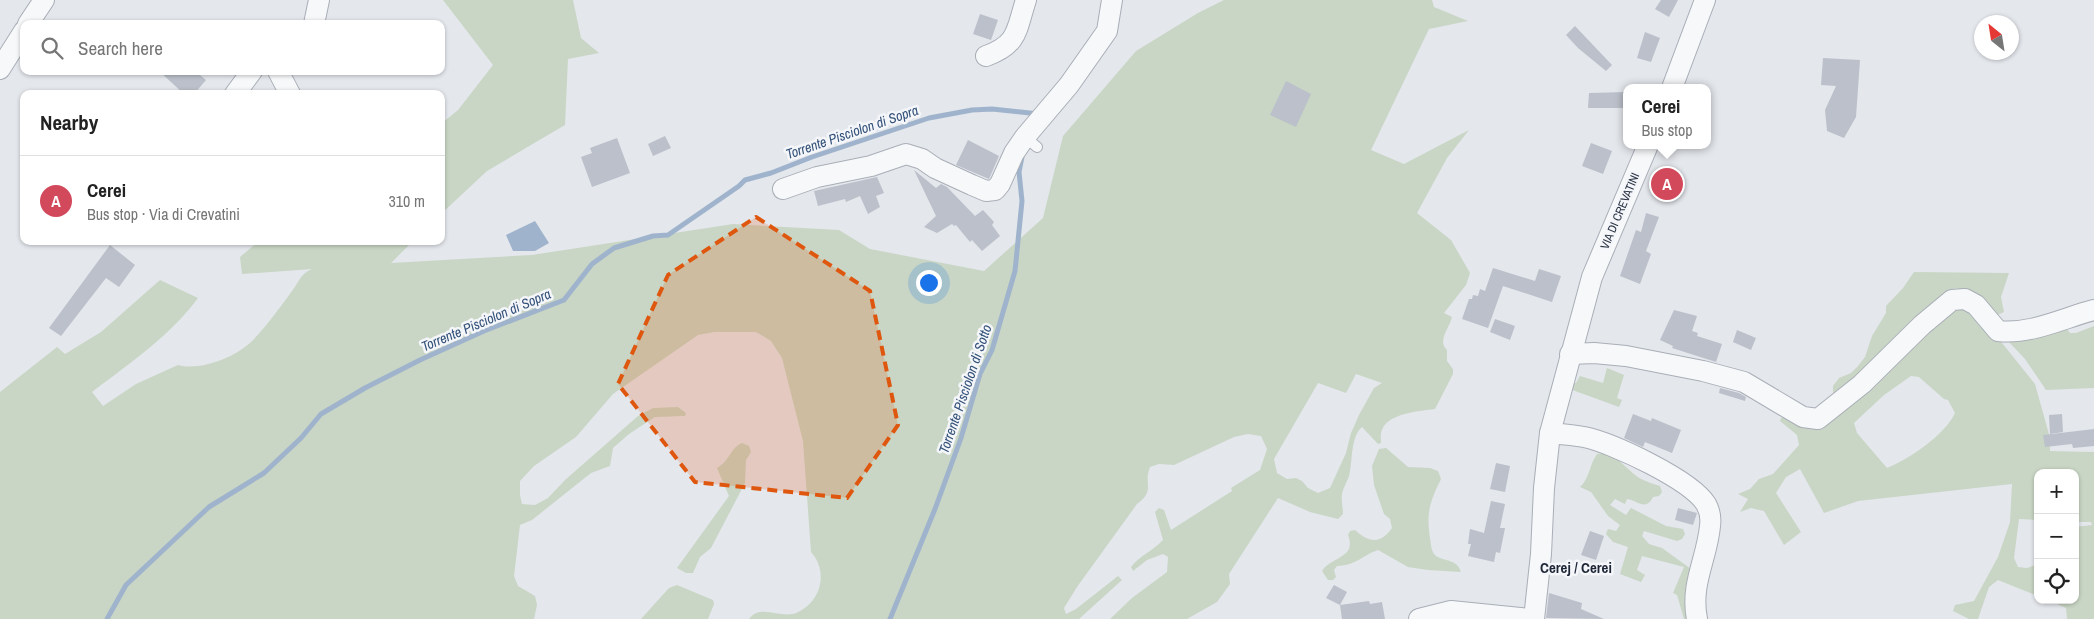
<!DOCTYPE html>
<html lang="en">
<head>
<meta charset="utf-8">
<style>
	:root { --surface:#fff; --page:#f2f2f2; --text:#222; --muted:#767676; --line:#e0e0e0; --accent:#d1495b }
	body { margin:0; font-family:"Archivo Narrow",sans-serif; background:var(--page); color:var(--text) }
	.controls { position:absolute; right:15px; bottom:15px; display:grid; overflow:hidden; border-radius:10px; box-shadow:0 1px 4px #0004 }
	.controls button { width:45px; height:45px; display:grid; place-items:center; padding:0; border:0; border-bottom:1px solid var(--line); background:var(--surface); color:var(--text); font:25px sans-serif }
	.compass { position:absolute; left:1974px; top:15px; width:45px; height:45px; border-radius:50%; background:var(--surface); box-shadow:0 1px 4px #0004; rotate:330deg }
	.you { position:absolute; left:928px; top:282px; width:18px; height:18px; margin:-12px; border:4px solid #fff; border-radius:50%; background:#1a73e8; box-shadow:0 0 0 8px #1a73e833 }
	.badge { display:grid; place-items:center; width:32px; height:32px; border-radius:50%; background:var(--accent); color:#fff; font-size:16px; font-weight:700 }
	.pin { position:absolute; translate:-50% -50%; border:2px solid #fff; box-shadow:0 1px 5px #0006 }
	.popup { position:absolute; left:1623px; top:84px; width:88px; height:65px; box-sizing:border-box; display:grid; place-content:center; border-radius:10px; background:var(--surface); filter:drop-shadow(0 1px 4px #0005); font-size:16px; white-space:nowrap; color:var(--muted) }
	.popup b { font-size:19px; color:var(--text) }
	.popup::after { content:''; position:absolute; left:50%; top:100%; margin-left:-10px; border:10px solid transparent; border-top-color:var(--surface) }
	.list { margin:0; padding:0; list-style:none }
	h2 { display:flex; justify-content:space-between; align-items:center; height:65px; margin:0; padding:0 20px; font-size:21px }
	h2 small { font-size:16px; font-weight:400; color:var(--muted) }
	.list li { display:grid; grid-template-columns:32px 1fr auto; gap:15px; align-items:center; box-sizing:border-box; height:90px; padding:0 20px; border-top:1px solid var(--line) }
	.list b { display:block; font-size:19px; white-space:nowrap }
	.list p { margin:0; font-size:16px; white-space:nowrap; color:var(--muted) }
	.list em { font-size:16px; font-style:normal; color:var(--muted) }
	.icon { flex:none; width:28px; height:28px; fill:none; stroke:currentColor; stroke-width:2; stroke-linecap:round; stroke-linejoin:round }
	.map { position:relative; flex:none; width:2094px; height:619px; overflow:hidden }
	.search { position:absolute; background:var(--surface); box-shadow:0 1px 4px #0004; left:20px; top:20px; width:425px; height:55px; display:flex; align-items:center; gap:12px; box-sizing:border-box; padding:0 18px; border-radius:10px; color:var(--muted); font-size:19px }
	.panel { position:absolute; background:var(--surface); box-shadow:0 1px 4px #0004; left:20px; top:90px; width:425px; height:155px; border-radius:10px }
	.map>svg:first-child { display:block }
</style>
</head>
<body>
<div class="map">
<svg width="2094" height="619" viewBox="0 0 2094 619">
	<rect width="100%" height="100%" fill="#e4e7ec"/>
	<g fill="#c9d6c5" fill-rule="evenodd">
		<path d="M 443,0 L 573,0 L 581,38 L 599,53 L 568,59 L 565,125 L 487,171 L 441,214 L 441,124 L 458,110 L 493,65 Z"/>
		<path d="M 1224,0 L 1432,0 L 1434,7 L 1468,21 L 1429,29 L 1371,150 L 1404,164 L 1469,130 L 1447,158 L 1417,213 L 1451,240 L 1470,273 L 1466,285 L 1444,313 L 1452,317 C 1449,329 1437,341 1447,350 L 1447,361 L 1453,369 L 1453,374 L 1435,409 C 1420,411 1388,413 1382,430 C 1380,434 1381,439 1381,443 L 1378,444 L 1362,427 C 1350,437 1353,462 1349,476 C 1347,482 1343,488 1342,494 C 1341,501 1343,508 1343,514 L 1338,519 L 1310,512 L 1278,498 L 1229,574 L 1230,584 L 1217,602 L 1187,619 L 1110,619 L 1132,598 L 1167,572 L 1168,557 L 1163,554 L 1147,560 L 1133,571 L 1131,567 C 1139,556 1153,551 1163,540 L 1155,512 L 1159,508 L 1164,510 L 1171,530 L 1232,491 L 1231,488 L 1260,470 L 1267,449 L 1261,436 L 1248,434 L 1234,437 L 1174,465 L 1159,464 L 1150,467 C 1143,484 1156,490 1137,504 L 1077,587 L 1064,608 L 1066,614 L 1076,609 L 1118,576 L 1122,580 L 1079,619 L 749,619 C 760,603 781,619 796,613 C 821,603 829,572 811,552 L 803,441 L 782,358 L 771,341 L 756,332 L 714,332 L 698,335 L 613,394 L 576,437 L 534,466 L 520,481 L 520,495 L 522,504 L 535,505 L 548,498 L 565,480 L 638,416 L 653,408 L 678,407 L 686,413 L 685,416 L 655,417 L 629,434 L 613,448 L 610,466 L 591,473 L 532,520 L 520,525 L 514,576 L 518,586 L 535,596 L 537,605 L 534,619 L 0,619 L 0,392 L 57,347 L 65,354 L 101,332 L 160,280 L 198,298 C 169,337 130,363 92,392 L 103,406 L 136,384 L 178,365 C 200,371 233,358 250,343 C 263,331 281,306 292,291 C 299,282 300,274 312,269 L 242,274 L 240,257 L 259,241 L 333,241 L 335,243 L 342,241 L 413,241 L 391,263 L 532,255 L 733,224 L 839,230 L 870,249 L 984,271 L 1043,218 L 1063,136 L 1136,51 L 1198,13 ZM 1356,374 L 1382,383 L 1374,388 L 1359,415 L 1351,433 L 1346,453 L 1330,488 L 1318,493 L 1308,488 L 1302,481 L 1296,478 L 1287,479 L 1277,473 L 1274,459 L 1318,383 L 1346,393 Z"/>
		<path d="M 1914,272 L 2009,273 L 2001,297 L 2004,312 L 1995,316 C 1986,308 1972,292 1959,289 C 1953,287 1948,292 1944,295 L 1863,373 L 1833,397 L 1833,386 L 1839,378 L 1851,373 L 1858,366 L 1865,357 L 1872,336 L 1886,313 L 1886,306 L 1903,288 Z"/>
		<path d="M 1960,302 L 1998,338 L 2035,384 L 2050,438 L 2050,451 L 2094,452 L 2094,619 L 2067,619 L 2066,608 L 2048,600 L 2075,600 L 2075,527 L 2092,525 L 2091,522 L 2075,522 L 2075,473 L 2038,473 L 2038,520 L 2019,519 L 2014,558 L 2018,567 L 2027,568 L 2038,564 L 2038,596 L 1998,580 L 1989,587 L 1978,619 L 1969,619 L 1953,611 L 1955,605 L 1974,601 L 1998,557 L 2010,522 L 2012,484 L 1858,501 L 1824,513 L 1800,469 L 1786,477 L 1776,493 L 1801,532 L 1784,545 L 1764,511 L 1751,508 L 1740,512 L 1748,499 L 1738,494 L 1750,489 L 1759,479 L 1773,474 L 1799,445 L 1797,435 L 1780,421 L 1781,418 L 1788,416 L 1799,423 ZM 1911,376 L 1919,377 L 1944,399 L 1948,400 L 1955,413 C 1945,435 1909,459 1887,468 L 1857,433 L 1854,423 L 1884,395 Z"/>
		<path d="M 2094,326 L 2094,388 L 2046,390 L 2025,359 L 2007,340 L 2066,328 L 2070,333 L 2076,333 Z"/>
		<path d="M 1607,368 L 1624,375 L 1617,398 L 1622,400 L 1619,407 L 1567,388 L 1570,382 L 1576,383 L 1580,376 L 1603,383 Z"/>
		<path d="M 742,443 L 749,446 L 751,452 L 746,460 L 745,483 L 711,548 L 700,557 L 693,573 L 686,573 L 677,568 L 729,496 L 717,468 C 730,461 730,448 742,443 Z"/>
		<path d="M 1386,448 L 1408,467 L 1430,468 L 1438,471 L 1441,479 C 1430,501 1426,513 1430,538 C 1431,544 1431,552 1436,556 C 1446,562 1457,559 1461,572 L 1428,570 L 1408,567 L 1378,550 C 1361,556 1357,565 1337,566 L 1334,570 L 1336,577 L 1333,580 L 1328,580 L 1322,571 C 1332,556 1357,558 1348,535 L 1350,531 L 1355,530 C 1369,543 1381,544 1392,528 L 1390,519 L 1384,514 L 1374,485 L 1372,466 L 1379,449 Z"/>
		<path d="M 1597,454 C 1618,452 1625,470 1641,479 C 1647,482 1654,484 1660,486 L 1662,492 L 1659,496 L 1653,497 C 1646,512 1637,500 1627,499 L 1625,504 L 1615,499 L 1610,505 L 1626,515 L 1631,508 L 1666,526 L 1683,529 L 1685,534 L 1682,539 L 1677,541 L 1644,531 L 1642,536 L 1649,544 L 1662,548 L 1691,569 L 1689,619 L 1684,619 L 1677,595 L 1673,593 L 1684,567 L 1642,556 L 1637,570 L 1645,575 L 1641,582 L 1620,574 L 1628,547 L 1613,542 L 1606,534 L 1608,529 L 1616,531 L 1620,525 L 1608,516 L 1591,492 L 1580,487 C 1590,478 1589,465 1597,454 Z"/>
		<path d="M 677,585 L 713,600 L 714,604 L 708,619 L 641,619 L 669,588 Z"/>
	</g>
	<path fill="#9fb4cc" d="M 535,221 L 549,243 L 535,251 L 513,251 L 506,235 Z"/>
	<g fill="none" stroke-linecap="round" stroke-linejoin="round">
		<g stroke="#9fb4cc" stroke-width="5">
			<path d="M 107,619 L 126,585 L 209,507 L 264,473 L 301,438 L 321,414 L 365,388 L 420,360 L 484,331 L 564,300 L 592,264 L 614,248 L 653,236 L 668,235 L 739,186 L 745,180 L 771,173 L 812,157 L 929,118 L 972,110 L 992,109 L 1039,114"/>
			<path d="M 890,619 L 935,509 L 961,438 L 980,374 L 992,350 L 1015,271 L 1022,201 L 1019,172 L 1022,157"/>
		</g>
	</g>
	<g fill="#bbc0ca">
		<path d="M 1661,0 L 1678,0 L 1669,17 L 1655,9 Z"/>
		<path d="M 980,14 L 998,20 L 991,40 L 973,34 Z"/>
		<path d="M 1575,26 L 1612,65 L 1606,71 L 1578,48 L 1566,35 Z"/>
		<path d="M 1645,32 L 1660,38 L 1651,62 L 1637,58 Z"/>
		<path d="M 1823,58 L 1860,60 L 1856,117 L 1844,138 L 1827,131 L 1825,110 L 1836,86 L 1821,85 Z"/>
		<path d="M 159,71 L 195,71 L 206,80 L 194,94 L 184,94 Z"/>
		<path d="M 1286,81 L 1311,94 L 1296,127 L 1270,115 Z"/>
		<path d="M 1627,92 L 1627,108 L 1588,108 L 1589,93 Z"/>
		<path d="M 665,136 L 671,148 L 653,156 L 648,144 Z"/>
		<path d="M 617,138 L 630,173 L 592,187 L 581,157 L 592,153 L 590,148 Z"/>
		<path d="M 968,140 L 999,156 L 989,179 L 956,165 Z"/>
		<path d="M 1591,143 L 1612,151 L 1603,174 L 1582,166 Z"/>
		<path d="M 914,170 L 936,188 L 941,184 L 947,187 L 975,216 L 983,210 L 994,222 L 992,225 L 1000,236 L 982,251 L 972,240 L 970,242 L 956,225 L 954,226 L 952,224 L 937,233 L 924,227 L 936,216 Z"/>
		<path d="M 877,177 L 884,193 L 876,196 L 880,207 L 868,214 L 860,196 L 846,202 L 845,199 L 818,206 L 814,191 Z"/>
		<path d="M 1646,213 L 1659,217 L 1646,251 L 1651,254 L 1640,284 L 1620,276 L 1636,230 L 1641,232 Z"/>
		<path d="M 110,245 L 135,265 L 119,287 L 106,278 L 61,336 L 49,328 Z"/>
		<path d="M 1493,268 L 1535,281 L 1539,269 L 1561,276 L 1552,302 L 1503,286 L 1488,328 L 1462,319 L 1469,299 L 1472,299 L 1473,295 L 1478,296 L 1480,289 L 1485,291 Z"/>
		<path d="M 1674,310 L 1697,316 L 1692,331 L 1698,333 L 1697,336 L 1722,344 L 1716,362 L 1672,348 L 1673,346 L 1660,340 Z"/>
		<path d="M 1495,319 L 1515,326 L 1510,340 L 1490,332 Z"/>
		<path d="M 1737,330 L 1756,338 L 1751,350 L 1733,342 Z"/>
		<path d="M 1720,388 L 1739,393 L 1746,397 L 1745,401 L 1719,393 Z"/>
		<path d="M 1633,414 L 1651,421 L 1652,418 L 1681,430 L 1672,453 L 1645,442 L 1643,447 L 1624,438 Z"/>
		<path d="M 2062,414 L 2063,432 L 2050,434 L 2049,415 Z"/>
		<path d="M 2094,429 L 2094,446 L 2073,448 L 2072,444 L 2045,447 L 2043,435 Z"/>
		<path d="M 1496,463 L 1510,466 L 1505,492 L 1490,489 Z"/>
		<path d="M 1491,501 L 1505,504 L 1500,528 L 1505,528 L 1500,553 L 1496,552 L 1494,562 L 1468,556 L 1471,544 L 1468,544 L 1470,529 L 1484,533 Z"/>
		<path d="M 1678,508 L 1697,513 L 1693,525 L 1675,520 Z"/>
		<path d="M 1590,531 L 1604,536 L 1596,560 L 1581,555 Z"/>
		<path d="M 1334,585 L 1347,592 L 1340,605 L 1326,598 Z"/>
		<path d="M 1549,593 L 1582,603 L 1581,609 L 1604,619 L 1546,618 Z"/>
		<path d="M 1369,601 L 1370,604 L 1382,602 L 1385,619 L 1342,619 L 1340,605 Z"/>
	</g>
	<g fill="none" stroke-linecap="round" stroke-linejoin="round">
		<g stroke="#a9aeb7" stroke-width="12">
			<path id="lane" d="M 1025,137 L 1037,147"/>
		</g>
		<g stroke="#a9aeb7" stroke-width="22">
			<g id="street">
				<path d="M 28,24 L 44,0"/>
				<path d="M 314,24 L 319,0"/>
				<path d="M 986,56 C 1019,44 1016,30 1026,0"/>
				<path d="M 0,69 L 24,31"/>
				<path d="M 278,71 L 290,94"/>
				<path d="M 1672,88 L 1705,0"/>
				<path d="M 235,94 L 252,71"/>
				<path d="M 783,189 L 817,177 L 871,166 L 906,154 L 922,159 L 935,168 L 972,185 L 986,191 L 995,190 L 1000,184 L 1014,153 L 1025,137 L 1069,85 L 1107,31 L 1112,0"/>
				<path d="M 1570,354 L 1594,353 L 1626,356 L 1703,371 L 1744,382 L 1803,417 L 1818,419 L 1862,384 L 1922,325 L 1952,300 L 1965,299 L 1976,305 L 1998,331 C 2030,335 2063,318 2094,310"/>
				<path d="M 1550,433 C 1561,434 1573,435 1584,437 C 1613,443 1691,480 1706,504 C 1710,511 1711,519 1710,526 C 1707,559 1690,584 1697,619"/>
				<path d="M 1419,619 L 1451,611 L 1530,619"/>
				<path d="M 1534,619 L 1541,554 L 1544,488 L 1550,433 L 1592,277 L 1648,145"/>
			</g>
		</g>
		<use href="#lane" stroke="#f7f8fa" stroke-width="10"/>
		<use href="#street" stroke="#f7f8fa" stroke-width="20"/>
	</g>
	<path fill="#df570f" fill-opacity="0.2" stroke="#df570f" stroke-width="4" stroke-dasharray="10 6" stroke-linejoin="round" d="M 756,217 L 870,291 L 898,425 L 847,498 L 695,482 L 618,384 L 668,275 Z"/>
	<g text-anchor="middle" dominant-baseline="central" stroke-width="5" stroke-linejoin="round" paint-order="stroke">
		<g font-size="12" fill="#2b3445" stroke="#f4f6f9">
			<text transform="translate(1620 211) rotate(-67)">VIA DI CREVATINI</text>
		</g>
		<g font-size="14" font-style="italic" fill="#34527a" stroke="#f4f6f9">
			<text transform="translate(852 132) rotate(-19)">Torrente Pisciolon di Sopra</text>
			<text transform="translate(486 320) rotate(-23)">Torrente Pisciolon di Sopra</text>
			<text transform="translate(965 389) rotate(-71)">Torrente Pisciolon di Sotto</text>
		</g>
		<g font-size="15" font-weight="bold" fill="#1d2536" stroke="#f4f6f9">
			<text x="1576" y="567">Cerej / Cerei</text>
		</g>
	</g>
</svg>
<div class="controls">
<button>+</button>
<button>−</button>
<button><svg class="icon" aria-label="locate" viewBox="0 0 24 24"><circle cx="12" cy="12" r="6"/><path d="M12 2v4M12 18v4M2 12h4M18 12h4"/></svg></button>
</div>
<svg class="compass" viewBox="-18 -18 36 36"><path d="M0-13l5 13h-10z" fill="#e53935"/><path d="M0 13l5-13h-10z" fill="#767676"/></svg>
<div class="you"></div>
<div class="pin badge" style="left:1667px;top:184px">A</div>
<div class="popup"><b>Cerei</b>Bus stop</div>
<div class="search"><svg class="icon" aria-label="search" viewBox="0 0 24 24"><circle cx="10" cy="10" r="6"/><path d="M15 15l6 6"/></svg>Search here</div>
<section class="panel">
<h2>Nearby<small></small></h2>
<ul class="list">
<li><span class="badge">A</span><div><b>Cerei</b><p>Bus stop · Via di Crevatini</p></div><em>310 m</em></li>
</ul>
</section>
</div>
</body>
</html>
